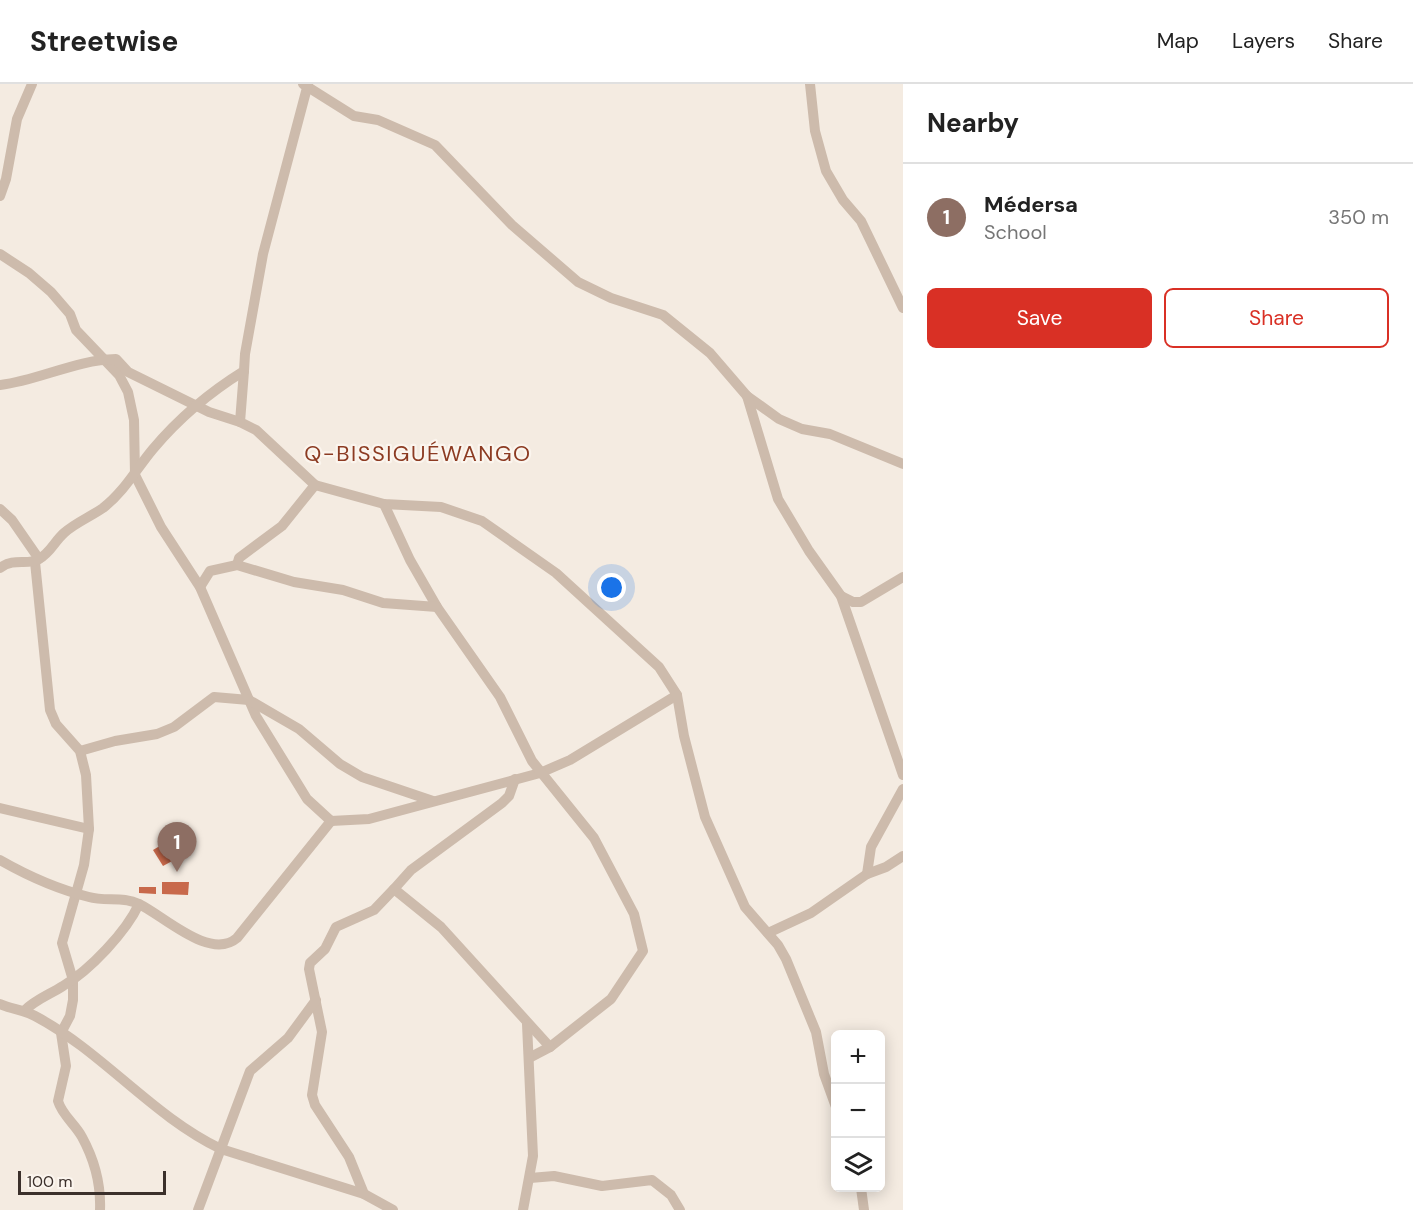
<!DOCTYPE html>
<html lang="en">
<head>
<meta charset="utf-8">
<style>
	:root { --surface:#fff; --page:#f2f2f2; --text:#222; --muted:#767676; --line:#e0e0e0; --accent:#d93025 }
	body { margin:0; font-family:"DM Sans",sans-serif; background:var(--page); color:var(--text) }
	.controls { position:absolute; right:18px; bottom:18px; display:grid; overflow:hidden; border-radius:9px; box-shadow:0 3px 15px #0003 }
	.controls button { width:54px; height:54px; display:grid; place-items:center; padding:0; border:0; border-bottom:2px solid var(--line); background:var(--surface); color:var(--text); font:30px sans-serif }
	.scale { position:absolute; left:18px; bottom:15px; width:148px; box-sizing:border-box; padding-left:6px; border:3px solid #3b302b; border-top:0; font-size:16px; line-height:21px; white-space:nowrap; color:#3b302b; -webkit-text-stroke:4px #fbf5ee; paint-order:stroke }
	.you { position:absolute; left:612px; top:504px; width:21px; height:21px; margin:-15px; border:4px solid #fff; border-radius:50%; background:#1a73e8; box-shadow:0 0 0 9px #1a73e833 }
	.badge { display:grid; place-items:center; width:39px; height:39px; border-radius:50%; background:var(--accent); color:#fff; font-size:20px; font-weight:700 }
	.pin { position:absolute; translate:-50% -50px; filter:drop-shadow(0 2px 3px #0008) }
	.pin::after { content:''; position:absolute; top:32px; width:21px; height:18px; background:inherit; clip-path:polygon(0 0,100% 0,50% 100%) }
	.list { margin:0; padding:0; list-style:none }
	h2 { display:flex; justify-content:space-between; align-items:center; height:78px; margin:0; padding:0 24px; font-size:26px }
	h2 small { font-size:20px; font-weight:400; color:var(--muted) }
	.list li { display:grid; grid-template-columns:39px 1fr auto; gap:18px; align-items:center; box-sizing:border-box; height:108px; padding:0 24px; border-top:2px solid var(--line) }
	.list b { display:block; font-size:22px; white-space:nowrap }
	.list p { margin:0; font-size:20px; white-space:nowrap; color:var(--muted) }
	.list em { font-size:20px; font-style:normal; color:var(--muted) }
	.actions { display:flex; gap:12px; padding:18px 24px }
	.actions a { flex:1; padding:14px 0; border:2px solid var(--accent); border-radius:9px; text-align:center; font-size:21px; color:var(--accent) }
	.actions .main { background:var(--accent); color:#fff }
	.icon { flex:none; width:33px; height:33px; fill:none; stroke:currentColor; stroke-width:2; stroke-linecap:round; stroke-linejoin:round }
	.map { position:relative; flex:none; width:903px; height:1126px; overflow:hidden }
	header { display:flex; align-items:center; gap:36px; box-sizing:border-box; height:84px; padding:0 30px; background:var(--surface); border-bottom:2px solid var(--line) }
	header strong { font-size:28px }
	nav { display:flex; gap:33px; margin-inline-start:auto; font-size:21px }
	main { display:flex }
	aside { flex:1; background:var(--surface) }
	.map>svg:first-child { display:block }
</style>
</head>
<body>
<header>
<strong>Streetwise</strong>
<nav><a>Map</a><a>Layers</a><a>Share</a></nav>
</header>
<main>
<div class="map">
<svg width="903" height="1126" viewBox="0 0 903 1126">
	<rect width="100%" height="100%" fill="#f4ebe1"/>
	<g fill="#c8694b">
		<path d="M 175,753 L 185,770 L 163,782 L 153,766 Z"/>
		<path d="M 162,798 L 189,798 L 188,811 L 162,810 Z"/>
		<path d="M 139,803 L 156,803 L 156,810 L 139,809 Z"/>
	</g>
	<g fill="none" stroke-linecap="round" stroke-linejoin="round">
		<g stroke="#cdbbac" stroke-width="10">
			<path d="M 303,0 L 354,32 L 378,36 L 435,61 L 512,141 L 578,198 L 611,214 L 663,231 L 710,269 L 747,312 L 779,335 L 802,345 L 830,350 L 903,380"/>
			<path d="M 810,0 L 815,47 L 826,87 L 843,116 L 861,137 L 903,224"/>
			<path d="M 0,112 L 6,95 L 17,35 L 32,0"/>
			<path d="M 0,170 L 29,189 L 51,208 L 70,230 L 76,246 L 119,291 L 128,308 L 134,336 L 135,391 L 161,443 L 200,503 L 256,632 L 307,715 L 331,737 L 369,735 L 540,689 L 570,676 L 677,611"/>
			<path d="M 244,287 L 240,338 L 256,346 L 315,401 L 384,420 L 441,423 L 482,437 L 556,489 L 659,583 L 677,611 L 684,652 L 705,733 L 745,823 L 778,861 L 786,875 L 816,948 L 824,990 L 836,1023"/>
			<path d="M 0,301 C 40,296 75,276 116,275 L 128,288 L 209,328 L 240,338"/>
			<path d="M 747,312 L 778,415 L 809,467 L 841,512 L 903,691"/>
			<path d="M 384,420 L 410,476 L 437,523 L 500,613 L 532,677 L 594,754 L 634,830 L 643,867 L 611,915 L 550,963 L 529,974"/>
			<path d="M 0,425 L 12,436 L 39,475"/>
			<path d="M 35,478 L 50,626 L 56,640 L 80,667 L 86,691 L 89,745 L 84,781 L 62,859 L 73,896 L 73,916 L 70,932 L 61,949 L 66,982 L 58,1017 C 62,1031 75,1040 82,1053 C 94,1075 101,1101 100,1126"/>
			<path d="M 237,481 L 239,474 L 282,442 L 315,401"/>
			<path d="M 0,484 C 15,473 27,482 39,475 C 51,468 54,458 64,449 C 75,439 90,433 103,424 C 124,408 137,384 153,365 C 179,334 210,308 244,287 L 245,270 L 263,170 L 308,0"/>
			<path d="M 200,503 L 210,487 L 237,481 L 294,498 L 343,506 L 383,519 L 437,523"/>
			<path d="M 841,512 L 853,518 L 861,518 L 903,493"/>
			<path d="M 80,667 L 115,657 L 157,650 L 174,643 L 214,613 L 249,616 L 299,645 L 340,680 L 362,693 L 433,717"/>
			<path d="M 515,695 L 509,712 L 502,719 L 411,786 L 394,805 L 441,843 L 550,963"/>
			<path d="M 0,724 L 89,745"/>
			<path d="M 0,776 C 28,792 57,805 89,813 C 105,818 123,812 139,820 C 164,832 210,877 237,854 L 331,737"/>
			<path d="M 867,790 L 871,763 L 903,705"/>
			<path d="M 768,849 L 811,829 L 867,790 L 886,783 L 903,772"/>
			<path d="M 0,920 C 11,925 24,926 35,932 C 103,968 152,1032 221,1065 L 364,1110 L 393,1126"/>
			<path d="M 24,927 C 36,915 49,911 63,902 C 90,886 126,848 139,820"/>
			<path d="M 530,1094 L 554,1092 L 602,1102 L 652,1096 L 671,1111 L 680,1126"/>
			<path d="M 861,1104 L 864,1126"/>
			<path d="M 364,1110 L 349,1073 L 315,1021 L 312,1011 L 322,948 L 309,885 L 310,879 L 325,865 L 336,843 L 374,826 L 394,805"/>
			<path d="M 198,1126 L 250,987 L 288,954 L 316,916"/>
			<path d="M 523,1126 L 533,1072 L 527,940"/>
		</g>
	</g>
	<g text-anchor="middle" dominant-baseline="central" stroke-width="4.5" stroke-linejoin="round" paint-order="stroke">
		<g font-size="22" letter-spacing="1.5" fill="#8c3b22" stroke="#fbf5ee">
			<text x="418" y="369">Q-BISSIGUÉWANGO</text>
		</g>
	</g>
</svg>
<div class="controls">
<button>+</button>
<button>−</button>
<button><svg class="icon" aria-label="layers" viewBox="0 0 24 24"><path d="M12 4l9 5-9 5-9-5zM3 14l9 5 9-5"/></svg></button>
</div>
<div class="scale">100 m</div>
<div class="you"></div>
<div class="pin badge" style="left:177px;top:788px;background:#8d6e63">1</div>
</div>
<aside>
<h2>Nearby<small></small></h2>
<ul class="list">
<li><span class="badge" style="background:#8d6e63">1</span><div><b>Médersa</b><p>School</p></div><em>350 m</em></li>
</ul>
<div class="actions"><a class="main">Save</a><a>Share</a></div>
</aside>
</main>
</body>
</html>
